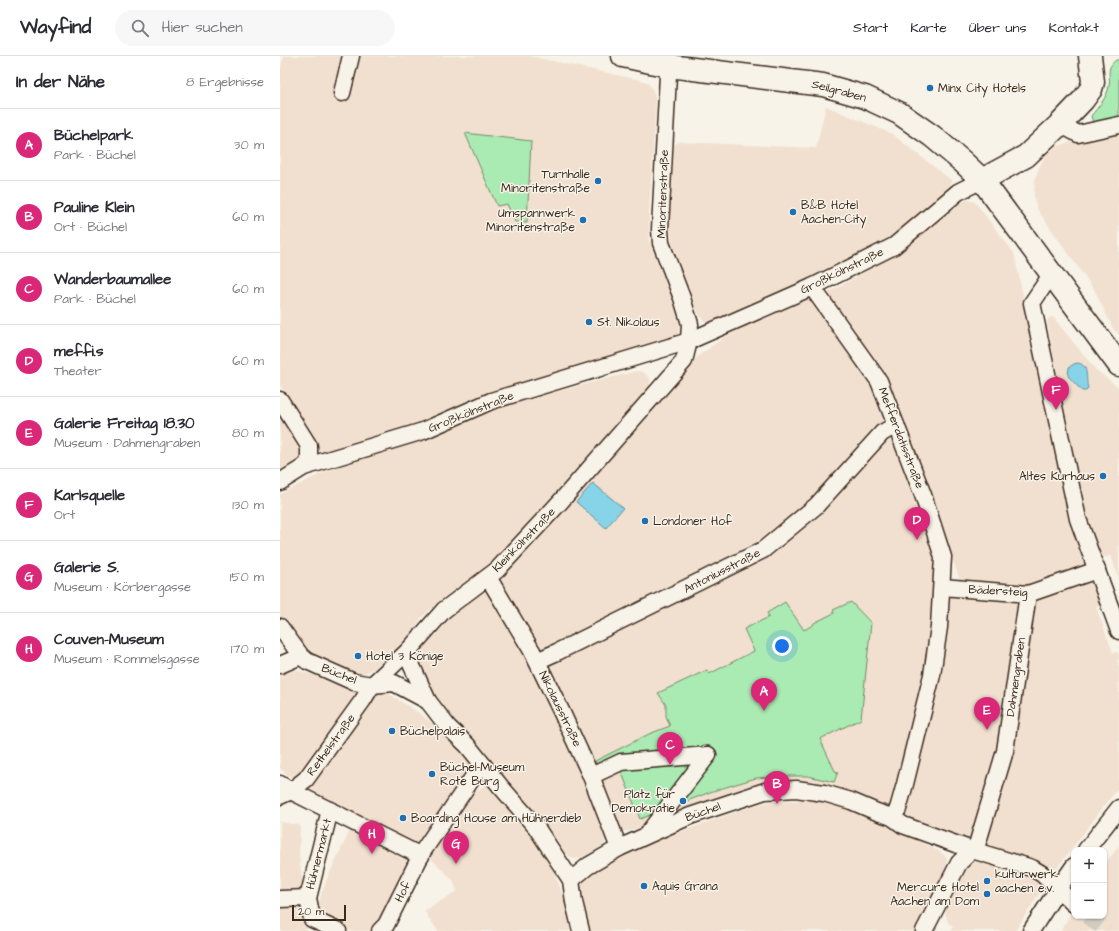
<!DOCTYPE html>
<html lang="de">
<head>
<meta charset="utf-8">
<style>
	:root { --surface:#fff; --page:#f7f7f7; --text:#2b2b33; --muted:#7c7c81; --line:#e1e1e2; --accent:#db2777 }
	body { margin:0; font-family:"Architects Daughter",sans-serif; background:var(--page); color:var(--text) }
	.controls { position:absolute; right:12px; bottom:12px; display:grid; overflow:hidden; border-radius:8px; box-shadow:0 1px 3px #0004 }
	.controls button { width:36px; height:36px; display:grid; place-items:center; padding:0; border:0; border-bottom:1px solid var(--line); background:var(--surface); color:var(--text); font:20px sans-serif }
	.scale { position:absolute; left:12px; bottom:10px; width:54px; box-sizing:border-box; padding-left:4px; border:2px solid #3b2a1e; border-top:0; font-size:11px; line-height:14px; white-space:nowrap; color:#3b2a1e; -webkit-text-stroke:3px #f7f3e8; paint-order:stroke }
	.you { position:absolute; left:502px; top:590px; width:14px; height:14px; margin:-10px; border:3px solid #fff; border-radius:50%; background:#1a73e8; box-shadow:0 0 0 6px #1a73e833 }
	.badge { display:grid; place-items:center; width:26px; height:26px; border-radius:50%; background:var(--accent); color:#fff; font-size:13px; font-weight:700 }
	.pin { position:absolute; translate:-50% -33px; filter:drop-shadow(0 1px 2px #0008) }
	.pin::after { content:''; position:absolute; top:21px; width:14px; height:12px; background:inherit; clip-path:polygon(0 0,100% 0,50% 100%) }
	.list { margin:0; padding:0; list-style:none }
	h2 { display:flex; justify-content:space-between; align-items:center; height:52px; margin:0; padding:0 16px; font-size:17px }
	h2 small { font-size:13px; font-weight:400; color:var(--muted) }
	.list li { display:grid; grid-template-columns:26px 1fr auto; gap:12px; align-items:center; box-sizing:border-box; height:72px; padding:0 16px; border-top:1px solid var(--line) }
	.list b { display:block; font-size:15px; white-space:nowrap }
	.list p { margin:0; font-size:13px; white-space:nowrap; color:var(--muted) }
	.list em { font-size:13px; font-style:normal; color:var(--muted) }
	.icon { flex:none; width:22px; height:22px; fill:none; stroke:currentColor; stroke-width:2; stroke-linecap:round; stroke-linejoin:round }
	.map { position:relative; flex:none; width:839px; height:875px; overflow:hidden }
	header { display:flex; align-items:center; gap:24px; box-sizing:border-box; height:56px; padding:0 20px; background:var(--surface); border-bottom:1px solid var(--line) }
	header strong { font-size:19px }
	nav { display:flex; gap:22px; margin-inline-start:auto; font-size:14px }
	.search { width:280px; height:36px; background:var(--page); display:flex; align-items:center; gap:10px; box-sizing:border-box; padding:0 14px; border-radius:22px; color:var(--muted); font-size:15px }
	main { display:flex }
	aside { flex:1; background:var(--surface) }
	.map>svg:first-child { display:block }
</style>
</head>
<body>
<header>
<strong>Wayfind</strong>
<div class="search"><svg class="icon" aria-label="search" viewBox="0 0 24 24"><circle cx="10" cy="10" r="6"/><path d="M15 15l6 6"/></svg>Hier suchen</div>
<nav><a>Start</a><a>Karte</a><a>Über uns</a><a>Kontakt</a></nav>
</header>
<main>
<aside>
<h2>In der Nähe<small>8 Ergebnisse</small></h2>
<ul class="list">
<li><span class="badge">A</span><div><b>Büchelpark</b><p>Park · Büchel</p></div><em>30 m</em></li>
<li><span class="badge">B</span><div><b>Pauline Klein</b><p>Ort · Büchel</p></div><em>60 m</em></li>
<li><span class="badge">C</span><div><b>Wanderbaumallee</b><p>Park · Büchel</p></div><em>60 m</em></li>
<li><span class="badge">D</span><div><b>meffi.s</b><p>Theater</p></div><em>60 m</em></li>
<li><span class="badge">E</span><div><b>Galerie Freitag 18.30</b><p>Museum · Dahmengraben</p></div><em>80 m</em></li>
<li><span class="badge">F</span><div><b>Karlsquelle</b><p>Ort</p></div><em>130 m</em></li>
<li><span class="badge">G</span><div><b>Galerie S.</b><p>Museum · Körbergasse</p></div><em>150 m</em></li>
<li><span class="badge">H</span><div><b>Couven-Museum</b><p>Museum · Rommelsgasse</p></div><em>170 m</em></li>
</ul>
</aside>
<div class="map">
<svg width="839" height="875" viewBox="0 0 839 875">
	<rect width="100%" height="100%" fill="#f7f3e8"/>
	<filter id="ink" filterUnits="userSpaceOnUse"><feTurbulence type="fractalNoise" baseFrequency=".025" numOctaves="2"/><feDisplacementMap in="SourceGraphic" scale="8" xChannelSelector="R" yChannelSelector="G"/><feConvolveMatrix kernelMatrix="1 2 1 2 8 2 1 2 1" color-interpolation-filters="sRGB"/></filter>
	<g filter="url(#ink)">
		<g fill="#f1e0cf">
			<path d="M 4,0 L 249,0 L 364,25 L 370,29 L 374,37 L 376,47 L 369,158 L 369,184 L 399,261 L 400,280 L 342,302 L 234,329 L 140,368 L 44,401 L 38,396 L 0,329 L 0,14 Z"/>
			<path d="M 546,50 L 612,78 L 671,124 L 671,131 L 637,164 L 612,182 L 573,202 L 504,234 L 426,267 L 418,257 L 392,187 L 390,167 L 394,89 L 399,86 L 536,92 Z"/>
			<path d="M 839,75 L 839,278 L 833,273 L 815,235 L 757,153 L 754,140 L 755,123 L 759,111 L 767,98 L 777,90 Z"/>
			<path d="M 687,144 L 695,146 L 734,197 L 791,467 L 807,509 L 748,532 L 682,529 L 605,326 L 548,247 L 549,236 L 621,196 L 682,145 Z"/>
			<path d="M 530,242 L 595,332 L 609,363 L 526,451 L 465,498 L 258,596 L 218,526 L 218,519 L 379,341 L 415,303 L 444,281 L 475,265 Z"/>
			<path d="M 773,261 L 815,313 L 839,332 L 839,522 L 831,500 L 819,502 L 803,459 L 767,265 L 769,262 Z"/>
			<path d="M 357,315 L 363,316 L 370,322 L 370,331 L 326,382 L 226,494 L 202,517 L 162,543 L 141,562 L 128,583 L 95,612 L 76,622 L 34,598 L 16,582 L 0,562 L 0,438 L 44,416 L 147,380 L 216,351 Z"/>
			<path d="M 0,356 L 24,392 L 24,402 L 0,422 Z"/>
			<path d="M 610,381 L 615,385 L 658,502 L 650,601 L 616,747 L 610,752 L 604,751 L 552,731 L 527,726 L 478,729 L 408,752 L 350,775 L 343,775 L 339,773 L 265,610 L 268,606 L 492,494 L 603,382 Z"/>
			<path d="M 810,522 L 820,549 L 816,551 L 833,597 L 836,596 L 839,598 L 839,603 L 837,605 L 839,611 L 839,731 L 777,812 L 701,790 L 751,543 Z"/>
			<path d="M 200,532 L 209,533 L 278,659 L 326,778 L 326,785 L 323,789 L 304,802 L 294,803 L 286,798 L 275,782 L 165,656 L 154,639 L 137,605 L 136,597 L 156,568 Z"/>
			<path d="M 669,535 L 743,543 L 721,697 L 693,787 L 629,763 L 625,756 L 634,725 L 658,630 L 665,594 Z"/>
			<path d="M 16,614 L 68,629 L 108,637 L 142,659 L 183,692 L 195,706 L 136,795 L 29,732 L 9,720 L 0,712 L 0,618 Z"/>
			<path d="M 211,725 L 250,775 L 252,782 L 270,808 L 280,831 L 294,875 L 158,875 L 144,855 L 177,835 L 173,824 L 145,797 L 189,736 L 195,736 Z"/>
			<path d="M 503,744 L 541,745 L 569,752 L 597,764 L 661,796 L 667,803 L 666,813 L 634,875 L 306,875 L 298,834 L 303,826 L 311,818 L 346,798 L 378,784 L 472,750 L 491,745 Z"/>
			<path d="M 0,766 L 20,769 L 19,800 L 25,844 L 27,875 L 0,875 Z"/>
			<path d="M 71,772 L 134,800 L 107,853 L 91,875 L 67,875 L 34,858 L 47,823 Z"/>
			<path d="M 839,790 L 839,875 L 781,875 L 794,851 L 794,860 L 824,860 L 824,809 Z"/>
			<path d="M 693,801 L 749,818 L 758,828 L 761,835 L 735,875 L 671,875 L 673,870 L 668,867 L 665,856 Z"/>
		</g>
		<g fill="#aaeab3" stroke="#728a68">
			<path d="M 836,4 L 839,4 L 839,61 L 813,67 L 811,60 C 818,51 827,42 829,30 C 831,18 825,13 836,4 Z"/>
			<path d="M 185,77 L 251,85 L 247,167 L 235,166 L 227,148 L 217,150 Z"/>
			<path d="M 505,546 L 524,574 L 533,569 L 534,567 L 554,557 L 553,554 L 571,546 L 591,567 L 581,663 L 540,683 L 555,715 L 558,716 L 554,726 L 528,720 L 501,720 L 476,722 L 433,735 L 360,763 L 340,712 L 322,720 L 315,705 L 369,678 L 390,670 L 386,660 L 386,649 L 378,637 L 427,614 L 429,618 L 474,595 L 464,573 L 489,561 L 487,557 Z"/>
		</g>
		<g fill="#87d3e7" stroke="#698f97">
			<path d="M 797,307 C 810,308 805,323 808,332 L 806,335 L 802,335 L 788,320 L 789,311 L 794,308 Z"/>
			<path d="M 313,427 L 343,452 L 326,472 L 296,446 Z"/>
		</g>
		<g fill="none" stroke-linecap="round" stroke-linejoin="round">
			<path stroke="#d1cbc0" stroke-width="16" stroke-dasharray="16 8" stroke-linecap="butt" d="M 808,860 L 827,875"/>
			<g stroke="#3b2a1e" stroke-width="19">
				<g id="street">
					<path d="M 62,37 L 71,0"/>
					<path d="M 780,68 L 798,78 L 839,69"/>
					<path d="M 771,219 L 752,247 L 798,463 L 839,575"/>
					<path d="M 532,231 L 599,325 L 643,439 L 663,501 L 659,571 L 652,619 L 625,728 L 618,753 L 612,761"/>
					<path d="M 0,344 L 29,390 L 29,405 L 24,411"/>
					<path d="M 0,426 L 24,411 L 143,375 L 211,345 L 409,285 L 532,231 L 614,190 L 678,136 L 702,124"/>
					<path d="M 208,521 L 252,595 L 282,657 L 311,720 L 339,792"/>
					<path d="M 662,531 L 748,538 L 817,514"/>
					<path d="M 0,571 L 21,600"/>
					<path d="M 128,595 L 131,608 L 148,645 L 168,671 L 187,689 L 221,731 L 256,771 L 291,824 L 294,846 L 301,875"/>
					<path d="M 257,605 L 277,596 L 483,494 L 536,450 L 602,377 L 616,369"/>
					<path d="M 0,609 L 21,600 L 27,605 L 74,626 L 92,629 L 114,627 L 148,645"/>
					<path d="M 311,720 L 341,706 L 428,699"/>
					<path d="M 0,728 L 11,735 L 141,800"/>
					<path d="M 0,740 L 11,735 L 26,723 L 83,644 L 92,629 L 128,595 L 164,554 L 217,514 L 281,445 L 404,305 L 409,285 L 410,268 L 402,242 L 381,187 L 380,173 L 389,0"/>
					<path d="M 368,777 L 428,699"/>
					<path d="M 806,794 L 839,752"/>
					<path d="M 291,824 L 308,810 L 339,792 L 410,760 L 485,735 L 516,733 L 544,737 L 571,745 L 597,756 L 612,761 L 623,769 L 692,794 L 752,812 L 762,818 L 794,848"/>
					<path d="M 28,842 L 50,754"/>
					<path d="M 0,843 L 28,842 L 32,863 L 58,875"/>
					<path d="M 100,875 L 106,869 L 143,795 L 202,708"/>
					<path d="M 644,875 L 679,807 L 697,789 L 725,695 L 748,538"/>
					<path d="M 751,875 L 778,833 L 794,810"/>
				</g>
			</g>
			<g stroke="#3b2a1e" stroke-width="25">
				<g id="secondary">
					<path d="M 343,0 L 389,10 L 543,29 L 585,41 L 619,57 L 652,80 L 683,106 L 702,124 L 839,309"/>
					<path d="M 702,124 L 746,100 L 780,68 L 803,44 L 811,33 L 813,26 L 810,0"/>
				</g>
			</g>
			<use href="#street" stroke="#f7f3e8" stroke-width="16"/>
			<use href="#secondary" stroke="#f7f3e8" stroke-width="22"/>
		</g>
	</g>
	<g fill="#1f6fb2" stroke="#f7f3e8" stroke-width="1.5">
		<circle cx="650" cy="32" r="4"/>
		<circle cx="318" cy="125" r="4"/>
		<circle cx="513" cy="156" r="4"/>
		<circle cx="303" cy="164" r="4"/>
		<circle cx="309" cy="266" r="4"/>
		<circle cx="823" cy="420" r="4"/>
		<circle cx="365" cy="465" r="4"/>
		<circle cx="78" cy="600" r="4"/>
		<circle cx="112" cy="675" r="4"/>
		<circle cx="152" cy="718" r="4"/>
		<circle cx="403" cy="745" r="4"/>
		<circle cx="123" cy="762" r="4"/>
		<circle cx="707" cy="825" r="4"/>
		<circle cx="364" cy="830" r="4"/>
		<circle cx="707" cy="838" r="4"/>
	</g>
	<g text-anchor="middle" dominant-baseline="central" stroke-width="3" stroke-linejoin="round" paint-order="stroke">
		<g font-size="12" fill="#3b2a1e" stroke="#f7f3e8" text-anchor="start">
			<text x="658" y="32">Minx City Hotels</text>
			<text x="310" y="118" text-anchor="end">Turnhalle<tspan x="310" dy="14">Minoritenstraße</tspan></text>
			<text x="521" y="149">B&amp;B Hotel<tspan x="521" dy="14">Aachen-City</tspan></text>
			<text x="295" y="157" text-anchor="end">Umspannwerk<tspan x="295" dy="14">Minoritenstraße</tspan></text>
			<text x="317" y="266">St. Nikolaus</text>
			<text x="815" y="420" text-anchor="end">Altes Kurhaus</text>
			<text x="373" y="465">Londoner Hof</text>
			<text x="86" y="600">Hotel 3 Könige</text>
			<text x="120" y="675">Büchelpalais</text>
			<text x="160" y="711">Büchel-Museum<tspan x="160" dy="14">Rote Burg</tspan></text>
			<text x="395" y="738" text-anchor="end">Platz für<tspan x="395" dy="14">Demokratie</tspan></text>
			<text x="131" y="762">Boarding House am Hühnerdieb</text>
			<text x="715" y="818">kulturwerk<tspan x="715" dy="14">aachen e.v.</tspan></text>
			<text x="372" y="830">Aquis Grana</text>
			<text x="699" y="831" text-anchor="end">Mercure Hotel<tspan x="699" dy="14">Aachen am Dom</tspan></text>
		</g>
		<g font-size="12" fill="#3b2a1e" stroke="#f7f3e8">
			<text transform="translate(559 35) rotate(15)">Seilgraben</text>
			<text transform="translate(383 138) rotate(-88)">Minoritenstraße</text>
			<text transform="translate(562 215) rotate(-26)">Großkölnstraße</text>
			<text transform="translate(191 356) rotate(-22)">Großkölnstraße</text>
			<text transform="translate(621 382) rotate(69)">Mefferdatisstraße</text>
			<text transform="translate(244 484) rotate(-46)">Kleinkölnstraße</text>
			<text transform="translate(442 515) rotate(-27)">Antoniusstraße</text>
			<text transform="translate(718 535) rotate(3)">Bädersteig</text>
			<text transform="translate(59 618) rotate(21)">Büchel</text>
			<text transform="translate(736 621) rotate(-82)">Dahmengraben</text>
			<text transform="translate(280 653) rotate(64)">Nikolausstraße</text>
			<text transform="translate(51 689) rotate(-54)">Rethelstraße</text>
			<text transform="translate(423 756) rotate(-20)">Büchel</text>
			<text transform="translate(39 798) rotate(-76)">Hühnermarkt</text>
			<text transform="translate(123 836) rotate(-63)">Hof</text>
		</g>
	</g>
</svg>
<div class="controls">
<button>+</button>
<button>−</button>
</div>
<div class="scale">20 m</div>
<div class="you"></div>
<div class="pin badge" style="left:484px;top:655px">A</div>
<div class="pin badge" style="left:497px;top:748px">B</div>
<div class="pin badge" style="left:390px;top:709px">C</div>
<div class="pin badge" style="left:637px;top:484px">D</div>
<div class="pin badge" style="left:707px;top:674px">E</div>
<div class="pin badge" style="left:776px;top:354px">F</div>
<div class="pin badge" style="left:176px;top:808px">G</div>
<div class="pin badge" style="left:92px;top:798px">H</div>
</div>
</main>
</body>
</html>
